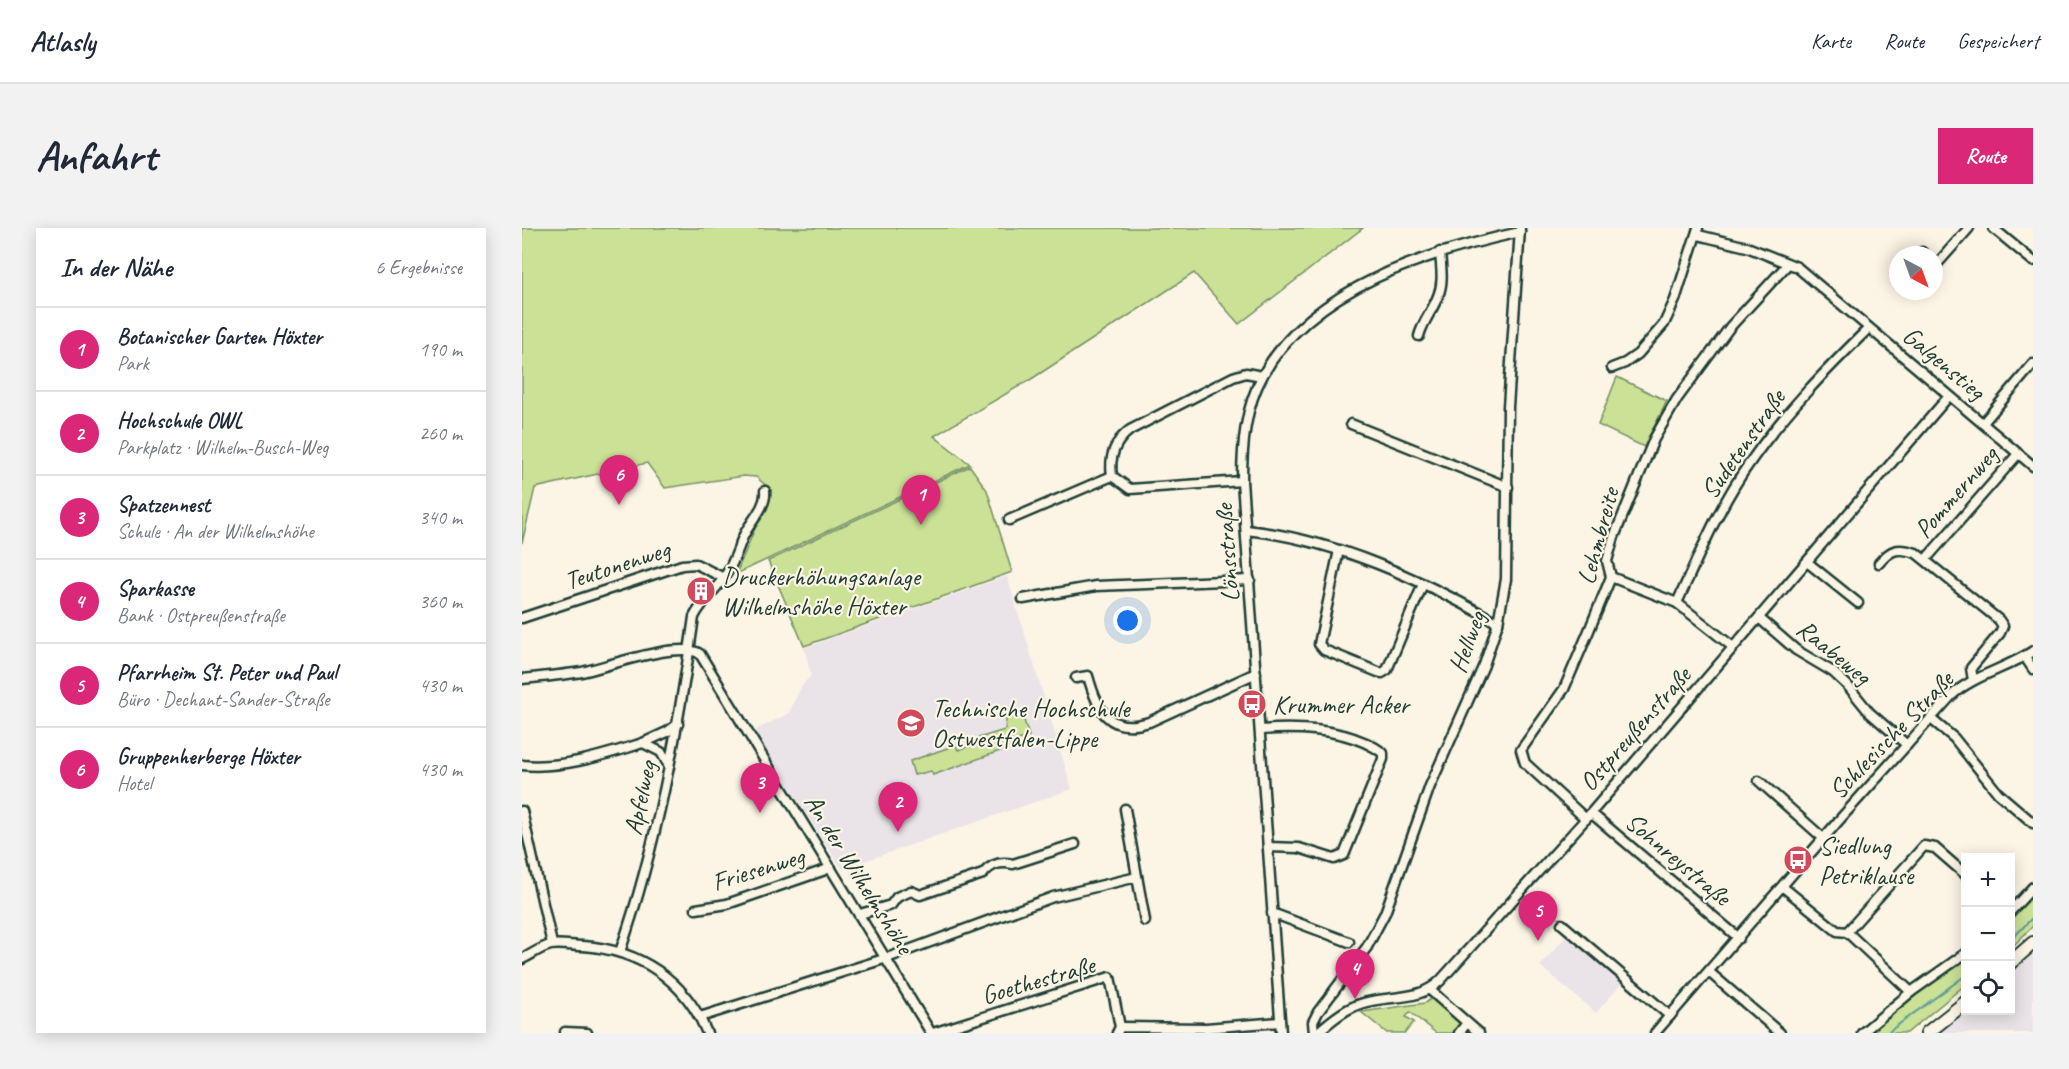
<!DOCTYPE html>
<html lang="de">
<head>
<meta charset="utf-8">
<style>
	:root { --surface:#fff; --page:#f2f2f3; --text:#1f2937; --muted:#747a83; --line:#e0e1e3; --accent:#db2777 }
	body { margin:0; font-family:Caveat,sans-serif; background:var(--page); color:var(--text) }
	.controls { position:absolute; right:18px; bottom:18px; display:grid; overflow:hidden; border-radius:0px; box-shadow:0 3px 15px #0003 }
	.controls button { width:54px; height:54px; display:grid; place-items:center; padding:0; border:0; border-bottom:2px solid var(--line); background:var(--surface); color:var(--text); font:30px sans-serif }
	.compass { position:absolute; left:1367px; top:18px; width:54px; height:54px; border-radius:50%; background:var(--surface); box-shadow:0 3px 15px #0003; rotate:139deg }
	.you { position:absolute; left:606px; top:393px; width:21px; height:21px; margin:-15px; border:4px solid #fff; border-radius:50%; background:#1a73e8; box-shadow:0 0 0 9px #1a73e833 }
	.badge { display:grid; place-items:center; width:39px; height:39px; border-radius:50%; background:var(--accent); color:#fff; font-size:20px; font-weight:700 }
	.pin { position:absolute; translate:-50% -50px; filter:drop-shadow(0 2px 3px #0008) }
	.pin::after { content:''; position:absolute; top:32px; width:21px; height:18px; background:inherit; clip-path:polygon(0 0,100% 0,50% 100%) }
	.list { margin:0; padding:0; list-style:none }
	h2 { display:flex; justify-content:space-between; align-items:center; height:78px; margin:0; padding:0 24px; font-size:26px }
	h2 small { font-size:20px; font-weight:400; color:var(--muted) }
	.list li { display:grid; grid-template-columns:39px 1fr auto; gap:18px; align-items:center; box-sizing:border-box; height:84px; padding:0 24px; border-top:2px solid var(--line) }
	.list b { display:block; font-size:22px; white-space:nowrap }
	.list p { margin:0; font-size:20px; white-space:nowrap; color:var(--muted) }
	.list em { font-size:20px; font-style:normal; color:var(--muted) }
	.icon { flex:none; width:33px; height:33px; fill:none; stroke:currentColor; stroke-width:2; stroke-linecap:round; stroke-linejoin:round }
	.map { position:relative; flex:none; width:1511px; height:805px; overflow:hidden; border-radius:0px }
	header { display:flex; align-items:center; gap:36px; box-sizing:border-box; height:84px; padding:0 30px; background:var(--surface); border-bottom:2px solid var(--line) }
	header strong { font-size:28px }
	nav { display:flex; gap:33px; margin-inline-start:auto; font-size:21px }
	.intro { display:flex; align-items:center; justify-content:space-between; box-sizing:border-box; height:144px; padding:0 36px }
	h1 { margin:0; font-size:42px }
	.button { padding:15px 27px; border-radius:0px; background:var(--accent); color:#fff; font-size:21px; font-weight:700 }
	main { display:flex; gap:36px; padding:0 36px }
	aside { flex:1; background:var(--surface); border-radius:0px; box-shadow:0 3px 15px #0003 }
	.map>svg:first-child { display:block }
</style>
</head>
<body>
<header>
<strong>Atlasly</strong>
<nav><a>Karte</a><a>Route</a><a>Gespeichert</a></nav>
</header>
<div class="intro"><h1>Anfahrt</h1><a class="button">Route</a></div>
<main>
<aside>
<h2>In der Nähe<small>6 Ergebnisse</small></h2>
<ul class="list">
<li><span class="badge">1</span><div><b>Botanischer Garten Höxter</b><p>Park</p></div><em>190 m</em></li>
<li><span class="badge">2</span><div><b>Hochschule OWL</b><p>Parkplatz · Wilhelm-Busch-Weg</p></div><em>260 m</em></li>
<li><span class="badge">3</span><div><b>Spatzennest</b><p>Schule · An der Wilhelmshöhe</p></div><em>340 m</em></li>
<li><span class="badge">4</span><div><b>Sparkasse</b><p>Bank · Ostpreußenstraße</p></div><em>360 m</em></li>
<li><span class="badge">5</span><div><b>Pfarrheim St. Peter und Paul</b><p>Büro · Dechant-Sander-Straße</p></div><em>430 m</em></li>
<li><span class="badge">6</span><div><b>Gruppenherberge Höxter</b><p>Hotel</p></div><em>430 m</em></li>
</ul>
</aside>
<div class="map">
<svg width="1511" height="805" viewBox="0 0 1511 805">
	<rect width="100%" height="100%" fill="#fcf5e5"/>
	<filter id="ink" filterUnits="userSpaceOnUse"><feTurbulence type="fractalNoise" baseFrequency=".0167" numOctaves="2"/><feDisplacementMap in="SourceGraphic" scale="12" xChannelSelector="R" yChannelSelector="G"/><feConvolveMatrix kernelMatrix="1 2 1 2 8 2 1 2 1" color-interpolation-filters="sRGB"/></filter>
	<g filter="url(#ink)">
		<g fill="#eae4e8">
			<path d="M 485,348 L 550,561 L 320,641 L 231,503 L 266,486 L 279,459 L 289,447 L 282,420 Z"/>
			<path d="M 1045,707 L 1100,755 L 1074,785 L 1018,738 Z"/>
			<path d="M 1511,722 L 1511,805 L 1414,805 L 1443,781 L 1488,782 L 1489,742 Z"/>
		</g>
		<g fill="#cae196" stroke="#748f65" stroke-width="1.5">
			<path d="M 0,0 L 841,0 L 717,96 L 672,45 L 511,150 L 412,208 L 448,236 L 214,346 L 249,262 L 234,249 L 222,248 L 143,260 L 125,235 L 13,260 L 0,315 Z"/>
			<path d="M 1095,149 L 1145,173 L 1122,219 L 1076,197 Z"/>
			<path d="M 448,238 L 465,262 L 490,344 L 282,418 L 246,333 Z"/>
			<path d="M 500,486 L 507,508 L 491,514 L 492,518 L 411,547 L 409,543 L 392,547 L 388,533 L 434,517 L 436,522 L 454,516 L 453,511 L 483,502 L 484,491 Z"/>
			<path d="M 1511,665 L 1511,698 L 1489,720 L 1489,691 Z"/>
			<path d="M 1443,729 L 1443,757 L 1385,805 L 1344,805 Z"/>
			<path d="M 912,769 L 941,795 L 934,805 L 914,805 L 888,784 L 884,789 L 892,794 L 883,805 L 865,805 L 839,784 L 903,775 Z"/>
		</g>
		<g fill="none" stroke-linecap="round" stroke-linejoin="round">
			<g stroke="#5e9a9d" stroke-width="2">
				<path d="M 1488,713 L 1511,689"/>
				<path d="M 1365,805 L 1444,747"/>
			</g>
			<g stroke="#1f3d34" stroke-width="13">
				<g id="minor">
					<path d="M 1471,0 L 1511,33"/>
					<path d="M 1176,7 L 1225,19 L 1275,39 L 1511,238"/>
					<path d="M 1400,24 L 1403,27"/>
					<path d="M 1412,34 L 1415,36 L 1447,0"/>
					<path d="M 897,108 C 901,93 911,82 916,68 C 922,54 919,39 918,24"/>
					<path d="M 1090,140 L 1103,135 L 1116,126 L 1142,96 L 1153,72 L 1176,0"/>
					<path d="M 1461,195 L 1511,136"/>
					<path d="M 829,196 L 986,259"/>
					<path d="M 720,253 L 608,261 L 590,248 C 587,229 593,213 608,202 L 711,149 L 724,145 L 740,148"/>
					<path d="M 487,292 L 590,248"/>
					<path d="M 724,302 C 812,311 899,351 976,395"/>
					<path d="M 817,322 L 797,416 L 802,422 L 856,444 L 860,445 L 865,442 L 901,356"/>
					<path d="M 1404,331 L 1496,226"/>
					<path d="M 1285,334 L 1336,375"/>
					<path d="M 1357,335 C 1369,321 1376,319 1394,325 L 1477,392 L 1481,398 L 1478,405 L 1449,440 L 1451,452"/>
					<path d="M 1089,349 L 1155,375 L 1211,419"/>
					<path d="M 501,371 L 574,358 L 728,352"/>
					<path d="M 1155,375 C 1177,327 1198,276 1229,233 C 1263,184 1305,141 1347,100"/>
					<path d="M 0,390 L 160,337 L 174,336 L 202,350"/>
					<path d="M 1237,390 L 1274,422 L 1311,444 L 1326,458 L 1348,485 L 1385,517"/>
					<path d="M 1503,429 L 1511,441"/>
					<path d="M 554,450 L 566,448 C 575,481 586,507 627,494 L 734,445"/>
					<path d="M 0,451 C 20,449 40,447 60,444 C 84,439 158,412 178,426 L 409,805"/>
					<path d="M 1409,491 L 1432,510 L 1476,565 L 1511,595"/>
					<path d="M 738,502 C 777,499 828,501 861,525 L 861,531 L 822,627 L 812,631 L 777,620 L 746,619"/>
					<path d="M 121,515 L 145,504 L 156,496"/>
					<path d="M 0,537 C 41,541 82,527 121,515 L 139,524 L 147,538"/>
					<path d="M 1237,553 L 1301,610"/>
					<path d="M 603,581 L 623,693"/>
					<path d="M 0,583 L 30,716"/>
					<path d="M 1069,585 L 1217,710"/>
					<path d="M 1064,591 L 1003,535 L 999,522 L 1042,461 L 1066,405 L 1089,349 L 1085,333 L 1092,309 L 1132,211 L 1155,171 L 1208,99 L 1266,36"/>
					<path d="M 1261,659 L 1315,703 L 1325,704 L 1402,618 L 1413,620 L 1444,647"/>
					<path d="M 174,681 L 205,676 L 309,640"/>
					<path d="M 1488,684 L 1511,659"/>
					<path d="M 750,685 L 827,714"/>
					<path d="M 338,686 L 369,677 L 375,669 L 389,663 L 398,667 L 461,646 C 469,636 478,633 491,636 L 553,616"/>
					<path d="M 1040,696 L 1148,788"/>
					<path d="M 1325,704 L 1389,764"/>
					<path d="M 98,724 C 135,616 156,503 172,389 C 180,373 193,363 203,348 C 212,335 215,323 221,309 C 227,295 245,279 243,263"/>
					<path d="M 0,731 C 9,727 19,719 29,717 C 38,715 51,718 61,718 C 118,722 163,752 185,805"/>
					<path d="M 1187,744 L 1258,805"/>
					<path d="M 908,762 L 957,805"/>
					<path d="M 178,789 L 365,730 L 531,669 L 615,649"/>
					<path d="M 43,804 L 65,805"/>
					<path d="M 411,805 L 588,749 L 598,799"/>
					<path d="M 595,805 L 598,799 L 684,800 L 758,794"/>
					<path d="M 759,805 L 720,253 C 720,217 723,179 741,147 C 789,59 907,24 998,4"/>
					<path d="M 792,805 L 791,794 L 796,784 L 845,719 L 863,685 L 908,558 L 962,437 L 976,395 L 984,351 L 986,179 L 998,1"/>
					<path d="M 795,805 C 807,794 822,781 838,776 C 867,766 894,775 918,753 L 1069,585 L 1427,168"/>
					<path d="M 937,805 L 945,795"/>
					<path d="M 1133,805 L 1319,590 L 1429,468 C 1452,447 1484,441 1511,423"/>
					<path d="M 1340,805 L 1389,764 L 1444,725"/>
				</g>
			</g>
			<g stroke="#1f3d34" stroke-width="16">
				<g id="secondary">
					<path d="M 1488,735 L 1511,715"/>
					<path d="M 1405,805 L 1444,774"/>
				</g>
			</g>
			<use href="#minor" stroke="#fcf5e5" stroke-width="8"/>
			<use href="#secondary" stroke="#fcf5e5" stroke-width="12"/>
		</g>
	</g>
	<defs>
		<g id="building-disc" transform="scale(1.5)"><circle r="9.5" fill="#d1495b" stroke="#fcf5e5"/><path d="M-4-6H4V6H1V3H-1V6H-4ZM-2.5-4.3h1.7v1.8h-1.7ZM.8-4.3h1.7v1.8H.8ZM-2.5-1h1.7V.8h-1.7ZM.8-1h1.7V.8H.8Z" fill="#fff"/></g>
		<g id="bus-disc" transform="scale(1.5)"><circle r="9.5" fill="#d1495b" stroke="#fcf5e5"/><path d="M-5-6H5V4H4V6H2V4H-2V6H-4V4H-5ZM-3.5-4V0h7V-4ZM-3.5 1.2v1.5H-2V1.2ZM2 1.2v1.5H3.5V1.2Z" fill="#fff"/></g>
		<g id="university-disc" transform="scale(1.5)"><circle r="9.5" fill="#d1495b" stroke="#fcf5e5"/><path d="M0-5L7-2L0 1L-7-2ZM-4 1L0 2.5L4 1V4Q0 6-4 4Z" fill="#fff"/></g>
	</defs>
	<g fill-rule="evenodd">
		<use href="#building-disc" x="179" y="363"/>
		<use href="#bus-disc" x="730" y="476"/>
		<use href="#university-disc" x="389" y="495"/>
		<use href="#bus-disc" x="1276" y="632"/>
	</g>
	<g text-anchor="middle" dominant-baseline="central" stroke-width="4.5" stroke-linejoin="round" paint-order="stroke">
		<g font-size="26" fill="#1f3d34" stroke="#fcf5e5">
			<text transform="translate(1422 135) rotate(40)">Galgenstieg</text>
			<text transform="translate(1221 216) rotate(-55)">Sudetenstraße</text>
			<text transform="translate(1434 264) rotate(-49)">Pommernweg</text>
			<text transform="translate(1076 308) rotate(-75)">Lehmbreite</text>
			<text transform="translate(705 325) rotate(-94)">Lönsstraße</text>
			<text transform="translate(95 337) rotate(-18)">Teutonenweg</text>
			<text transform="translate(945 414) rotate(-70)">Hellweg</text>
			<text transform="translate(1312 424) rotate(39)">Raabeweg</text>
			<text transform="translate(1113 501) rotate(-49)">Ostpreußenstraße</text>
			<text transform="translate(1369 507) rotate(-46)">Schlesische Straße</text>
			<text transform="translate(118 570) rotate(-78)">Apfelweg</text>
			<text transform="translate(1156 631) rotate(40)">Sohnreystraße</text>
			<text transform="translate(236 641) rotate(-17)">Friesenweg</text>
			<text transform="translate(337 646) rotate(58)">An der Wilhelmshöhe</text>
			<text transform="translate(516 752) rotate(-16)">Goethestraße</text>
		</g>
		<g font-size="26" fill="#1f3d34" stroke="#fcf5e5" text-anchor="start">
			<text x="200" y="348">Druckerhöhungsanlage<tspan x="200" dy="30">Wilhelmshöhe Höxter</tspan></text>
			<text x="751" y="476">Krummer Acker</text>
			<text x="410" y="480">Technische Hochschule<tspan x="410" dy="30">Ostwestfalen-Lippe</tspan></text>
			<text x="1297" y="617">Siedlung<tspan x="1297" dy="30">Petriklause</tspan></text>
		</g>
	</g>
</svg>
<div class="controls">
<button>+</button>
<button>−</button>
<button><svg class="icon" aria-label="locate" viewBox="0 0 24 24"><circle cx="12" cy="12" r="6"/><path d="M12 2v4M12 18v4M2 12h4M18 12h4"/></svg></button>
</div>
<svg class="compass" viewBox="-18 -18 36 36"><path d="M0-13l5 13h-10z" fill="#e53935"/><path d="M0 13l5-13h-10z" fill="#747a83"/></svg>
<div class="you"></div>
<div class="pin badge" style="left:399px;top:297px">1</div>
<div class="pin badge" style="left:376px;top:604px">2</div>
<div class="pin badge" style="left:238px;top:585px">3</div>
<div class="pin badge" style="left:833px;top:771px">4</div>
<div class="pin badge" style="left:1016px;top:713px">5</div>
<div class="pin badge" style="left:97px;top:277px">6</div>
</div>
</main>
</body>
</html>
